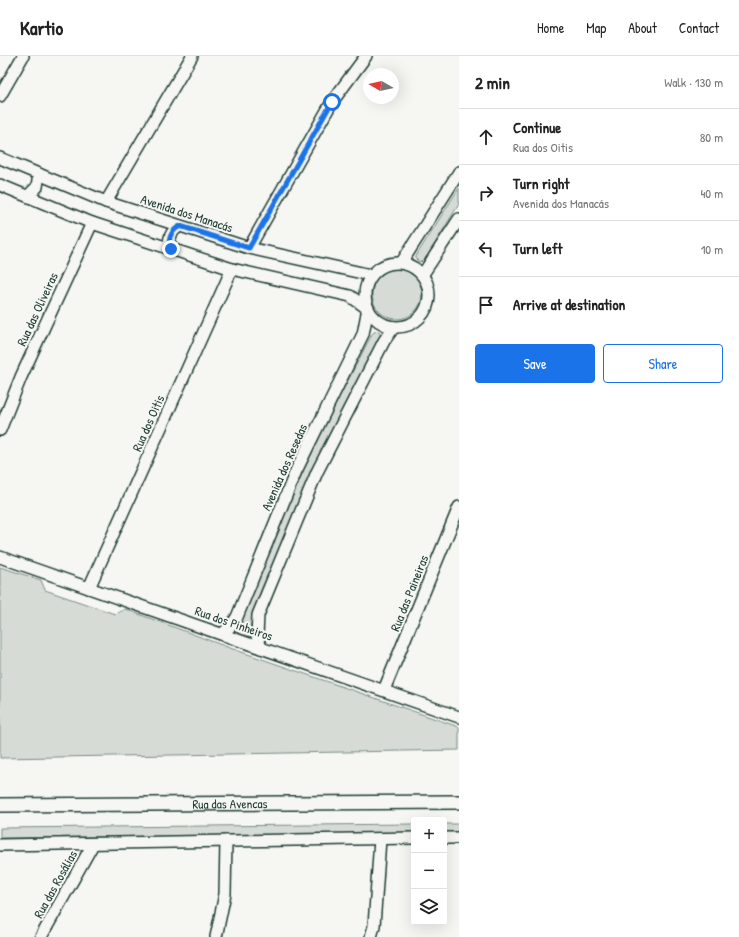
<!DOCTYPE html>
<html lang="en">
<head>
<meta charset="utf-8">
<style>
	:root { --surface:#fff; --page:#f2f2f2; --text:#222; --muted:#767676; --line:#e0e0e0; --accent:#1a73e8 }
	body { margin:0; font-family:"Patrick Hand",sans-serif; background:var(--page); color:var(--text) }
	.controls { position:absolute; right:12px; bottom:12px; display:grid; overflow:hidden; border-radius:4px; box-shadow:0 4px 16px #0002 }
	.controls button { width:36px; height:36px; display:grid; place-items:center; padding:0; border:0; border-bottom:1px solid var(--line); background:var(--surface); color:var(--text); font:20px sans-serif }
	.compass { position:absolute; left:363px; top:12px; width:36px; height:36px; border-radius:50%; background:var(--surface); box-shadow:0 4px 16px #0002; rotate:279deg }
	.stop { position:absolute; width:12px; height:12px; margin:-9px; border:3px solid #1a73e8; border-radius:50%; background:#fff }
	.stop.end { background:#1a73e8; border-color:#fff; box-shadow:0 1px 4px #0008 }
	.list { margin:0; padding:0; list-style:none }
	h2 { display:flex; justify-content:space-between; align-items:center; height:52px; margin:0; padding:0 16px; font-size:17px }
	h2 small { font-size:13px; font-weight:400; color:var(--muted) }
	.list li { display:grid; grid-template-columns:26px 1fr auto; gap:12px; align-items:center; box-sizing:border-box; height:56px; padding:0 16px; border-top:1px solid var(--line) }
	.list b { display:block; font-size:15px; white-space:nowrap }
	.list p { margin:0; font-size:13px; white-space:nowrap; color:var(--muted) }
	.list em { font-size:13px; font-style:normal; color:var(--muted) }
	.actions { display:flex; gap:8px; padding:12px 16px }
	.actions a { flex:1; padding:9px 0; border:1px solid var(--accent); border-radius:4px; text-align:center; font-size:14px; color:var(--accent) }
	.actions .main { background:var(--accent); color:#fff }
	.icon { flex:none; width:22px; height:22px; fill:none; stroke:currentColor; stroke-width:2; stroke-linecap:round; stroke-linejoin:round }
	.map { position:relative; flex:none; width:459px; height:881px; overflow:hidden }
	header { display:flex; align-items:center; gap:24px; box-sizing:border-box; height:56px; padding:0 20px; background:var(--surface); border-bottom:1px solid var(--line) }
	header strong { font-size:19px }
	nav { display:flex; gap:22px; margin-inline-start:auto; font-size:14px }
	main { display:flex }
	aside { flex:1; background:var(--surface) }
	.map>svg:first-child { display:block }
</style>
</head>
<body>
<header>
<strong>Kartio</strong>
<nav><a>Home</a><a>Map</a><a>About</a><a>Contact</a></nav>
</header>
<main>
<div class="map">
<svg width="459" height="881" viewBox="0 0 459 881">
	<rect width="100%" height="100%" fill="#f6f6f2"/>
	<filter id="ink" filterUnits="userSpaceOnUse"><feTurbulence type="fractalNoise" baseFrequency=".025" numOctaves="2"/><feDisplacementMap in="SourceGraphic" scale="8" xChannelSelector="R" yChannelSelector="G"/><feConvolveMatrix kernelMatrix="1 2 1 2 8 2 1 2 1" color-interpolation-filters="sRGB"/></filter>
	<g filter="url(#ink)">
		<g fill="#d6dbd6" stroke="#7a8c85">
			<path d="M 459,132 L 459,148 L 424,205 L 419,206 L 416,203 L 416,200 Z"/>
			<circle cx="397" cy="238" r="25"/>
			<path d="M 378,275 L 380,276 L 380,280 C 342,353 306,426 275,502 C 265,527 251,552 250,579 L 248,581 L 234,577 L 234,573 L 243,561 L 302,418 L 340,340 L 372,278 L 374,276 Z"/>
			<path d="M 0,511 L 41,524 L 45,534 L 115,558 L 125,553 L 230,592 L 459,671 L 459,694 L 0,702 Z"/>
			<path d="M 414,768 L 414,777 L 0,782 L 0,772 Z"/>
			<rect x="444" y="768" width="15" height="9"/>
		</g>
		<g fill="none" stroke-linecap="round" stroke-linejoin="round">
			<g stroke="#1f3d34" stroke-width="14">
				<g id="minor">
					<path d="M 0,40 L 23,0"/>
					<path d="M 0,102 L 106,146 L 249,192 L 371,219"/>
					<path d="M 0,129 L 92,167 L 232,213 L 350,240 L 367,252"/>
					<path d="M 28,140 L 37,131 L 39,118"/>
					<path d="M 106,146 L 192,0"/>
					<path d="M 249,192 L 332,46 L 366,0"/>
					<path d="M 171,193 C 167,183 171,175 180,170"/>
					<path d="M 402,206 L 459,116"/>
					<circle cx="397" cy="239" r="32"/>
					<path d="M 423,218 L 459,163"/>
					<path d="M 0,374 L 21,321 L 92,167"/>
					<path d="M 0,501 L 459,661"/>
					<path d="M 89,532 L 232,213"/>
					<path d="M 222,578 L 232,569 L 237,561 L 296,415 L 363,278 L 368,252"/>
					<path d="M 261,592 L 257,580 L 258,559 L 317,416 L 384,285 L 394,271"/>
					<path d="M 384,634 L 459,451"/>
					<path d="M 444,782 L 459,782"/>
					<path d="M 0,789 L 414,782"/>
					<path d="M 41,881 L 93,788"/>
					<path d="M 216,881 L 225,838 L 226,785"/>
					<path d="M 371,881 L 374,870 L 380,783"/>
				</g>
			</g>
			<g stroke="#1f3d34" stroke-width="16">
				<g id="tertiary">
					<path id="s1" d="M 0,749 L 459,746"/>
				</g>
			</g>
			<use href="#minor" stroke="#f6f6f2" stroke-width="11"/>
			<use href="#tertiary" stroke="#f6f6f2" stroke-width="13"/>
		</g>
	</g>
	<g fill="none" stroke-linecap="round" stroke-linejoin="round" filter="url(#ink)">
		<path stroke="#1a73e8" stroke-width="5" d="M 171,193 C 167,183 171,175 180,170 L 249,192 L 332,46"/>
	</g>
	<g text-anchor="middle" dominant-baseline="central" stroke-width="4" stroke-linejoin="round" paint-order="stroke">
		<g font-size="13" fill="#1f3d34" stroke="#f6f6f2">
			<text transform="translate(187 157) rotate(18)">Avenida dos Manacás</text>
			<text transform="translate(37 253) rotate(-65)">Rua das Oliveiras</text>
			<text transform="translate(148 367) rotate(-66)">Rua dos Oitis</text>
			<text transform="translate(284 411) rotate(-66)">Avenida dos Resedas</text>
			<text transform="translate(409 537) rotate(-68)">Rua das Paineiras</text>
			<text transform="translate(234 567) rotate(19)">Rua dos Pinheiros</text>
			<text stroke="none"><textPath href="#s1" startOffset="230">Rua das Avencas</textPath></text>
			<text transform="translate(55 828) rotate(-61)">Rua das Rosálias</text>
		</g>
	</g>
</svg>
<div class="controls">
<button>+</button>
<button>−</button>
<button><svg class="icon" aria-label="layers" viewBox="0 0 24 24"><path d="M12 4l9 5-9 5-9-5zM3 14l9 5 9-5"/></svg></button>
</div>
<svg class="compass" viewBox="-18 -18 36 36"><path d="M0-13l5 13h-10z" fill="#e53935"/><path d="M0 13l5-13h-10z" fill="#767676"/></svg>
<div class="stop" style="left:332px;top:46px"></div>
<div class="stop end" style="left:171px;top:193px"></div>
</div>
<aside>
<h2>2 min<small>Walk · 130 m</small></h2>
<ul class="list">
<li><svg class="icon" aria-label="ahead" viewBox="0 0 24 24"><path d="M12 20V5M6 11l6-6 6 6"/></svg><div><b>Continue</b><p>Rua dos Oitis</p></div><em>80 m</em></li>
<li><svg class="icon" aria-label="right" viewBox="0 0 24 24"><path d="M7 20v-9h11M14 6l5 5-5 5"/></svg><div><b>Turn right</b><p>Avenida dos Manacás</p></div><em>40 m</em></li>
<li><svg class="icon" aria-label="left" viewBox="0 0 24 24"><path d="M17 20v-9H6M10 6l-5 5 5 5"/></svg><div><b>Turn left</b></div><em>10 m</em></li>
<li><svg class="icon" aria-label="arrive" viewBox="0 0 24 24"><path d="M6 21V4h12l-3 4 3 4H6"/></svg><div><b>Arrive at destination</b></div></li>
</ul>
<div class="actions"><a class="main">Save</a><a>Share</a></div>
</aside>
</main>
</body>
</html>
